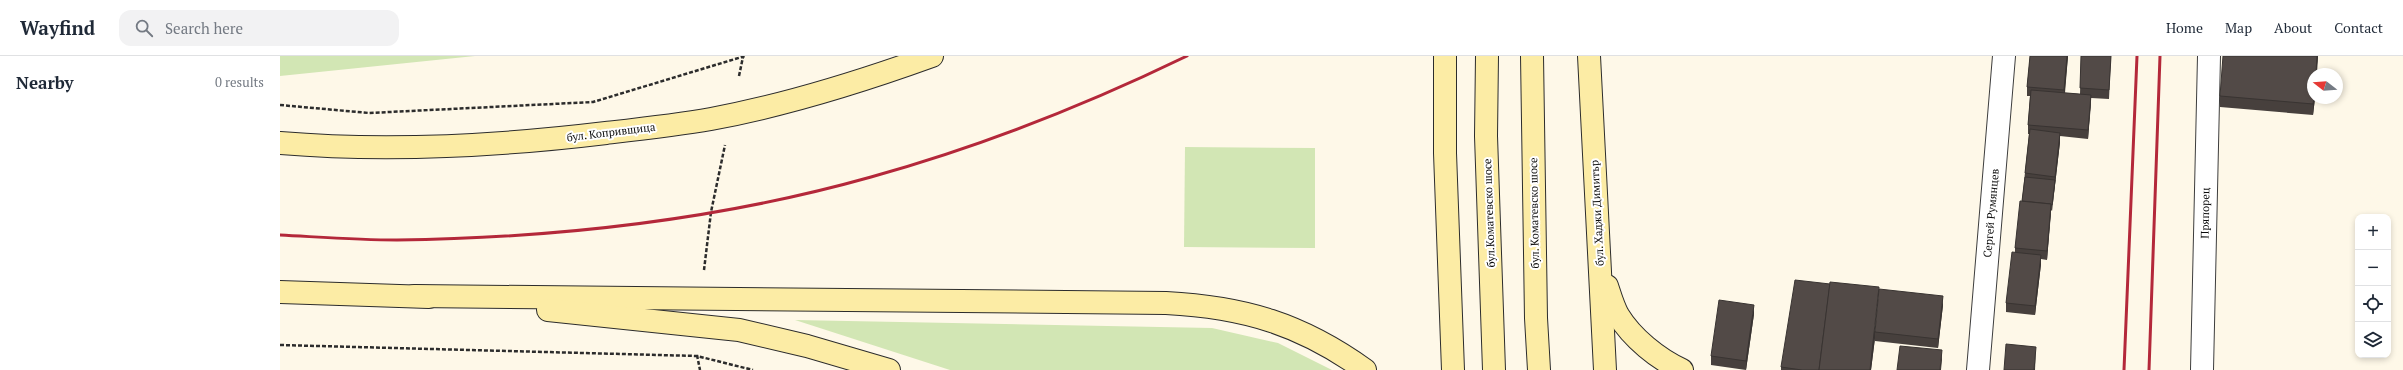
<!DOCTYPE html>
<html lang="en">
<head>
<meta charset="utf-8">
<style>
	:root { --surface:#fff; --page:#f2f2f3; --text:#1f2937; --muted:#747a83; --line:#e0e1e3 }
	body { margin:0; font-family:"PT Serif",serif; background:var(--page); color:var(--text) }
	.controls { position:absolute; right:12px; bottom:12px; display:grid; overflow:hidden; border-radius:8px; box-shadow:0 2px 6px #0003 }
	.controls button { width:36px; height:36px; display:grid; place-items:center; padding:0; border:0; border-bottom:1px solid var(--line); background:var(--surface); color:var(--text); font:20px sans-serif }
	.compass { position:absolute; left:2027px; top:12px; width:36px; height:36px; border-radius:50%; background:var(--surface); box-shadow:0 2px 6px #0003; rotate:287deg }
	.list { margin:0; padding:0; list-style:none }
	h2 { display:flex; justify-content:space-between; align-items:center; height:52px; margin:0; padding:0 16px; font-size:17px }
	h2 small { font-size:13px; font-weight:400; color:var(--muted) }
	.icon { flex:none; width:22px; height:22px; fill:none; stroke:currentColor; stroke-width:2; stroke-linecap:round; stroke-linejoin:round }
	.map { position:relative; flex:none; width:2123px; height:314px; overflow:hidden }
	header { display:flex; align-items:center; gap:24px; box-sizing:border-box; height:56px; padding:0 20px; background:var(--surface); border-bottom:1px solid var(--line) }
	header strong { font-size:19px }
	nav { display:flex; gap:22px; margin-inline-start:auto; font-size:14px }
	.search { width:280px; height:36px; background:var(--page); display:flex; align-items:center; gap:10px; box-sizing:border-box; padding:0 14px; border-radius:12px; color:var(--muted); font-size:15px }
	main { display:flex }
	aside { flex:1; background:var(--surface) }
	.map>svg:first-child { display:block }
</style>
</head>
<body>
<header>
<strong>Wayfind</strong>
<div class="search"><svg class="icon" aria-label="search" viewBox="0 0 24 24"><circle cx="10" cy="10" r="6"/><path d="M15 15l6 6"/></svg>Search here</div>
<nav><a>Home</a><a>Map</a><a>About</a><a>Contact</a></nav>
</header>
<main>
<aside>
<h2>Nearby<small>0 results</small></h2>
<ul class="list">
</ul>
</aside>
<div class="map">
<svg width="2123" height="314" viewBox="0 0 2123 314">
	<rect width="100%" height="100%" fill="#fef8e8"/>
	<g fill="#d2e6b4">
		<path d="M 0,0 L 195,0 L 0,20 Z"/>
		<path d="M 905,91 L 1035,92 L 1035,192 L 904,191 Z"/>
		<path d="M 515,264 L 932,272 L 998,287 L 1052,314 L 670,314 Z"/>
	</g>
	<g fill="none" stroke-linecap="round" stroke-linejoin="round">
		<g stroke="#3d3d3d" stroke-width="24">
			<g id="street">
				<path d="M 1698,314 L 1724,0"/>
				<path d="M 1922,314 L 1929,0"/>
			</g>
		</g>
		<g stroke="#2c2c2c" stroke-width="24">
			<g id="secondary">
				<path d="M 1165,0 L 1165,97 L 1173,314"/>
				<path d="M 1207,0 L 1206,80 L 1214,314"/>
				<path d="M 1252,0 L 1256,262 L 1259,314"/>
				<path d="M 1309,0 L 1325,314"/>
				<path d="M 0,87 C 108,96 218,90 326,77 C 361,73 397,69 431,63 C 507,49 580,26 652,0"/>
				<path d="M 1327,230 C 1330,239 1333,250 1338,259 C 1352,282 1378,303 1402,314"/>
				<path d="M 0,236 L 149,241"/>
				<path d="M 134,240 L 886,247 C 964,251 1021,268 1085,314"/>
				<path d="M 268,254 L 459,274 L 527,290 L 609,314"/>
			</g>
		</g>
		<g stroke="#2c2c2c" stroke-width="2.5" stroke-dasharray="4 2" stroke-linecap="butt">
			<path d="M 459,20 L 463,1"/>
			<path d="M 0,49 L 89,57 L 313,46 L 465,0"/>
			<path d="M 424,214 L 431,156 L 445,89"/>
			<path d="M 0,289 L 417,300 L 473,314"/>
			<path d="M 417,299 L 420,314"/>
		</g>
		<use href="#street" stroke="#fff" stroke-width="22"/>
		<use href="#secondary" stroke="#fceca5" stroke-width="22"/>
		<g stroke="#b4283a" stroke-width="3">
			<path d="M 0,179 C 39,181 78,184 117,184 C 276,182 438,164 591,121 C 699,91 806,49 907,0"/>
			<path d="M 1844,314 L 1857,0"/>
			<path d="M 1869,314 L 1880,0"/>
		</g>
	</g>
	<g fill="#47403d">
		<path d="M 1750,0 L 1788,0 L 1785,37 L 1800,38 L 1801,0 L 1831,0 L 1829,43 L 1811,42 L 1808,83 L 1780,80 L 1780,86 L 1772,155 L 1771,154 L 1767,204 L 1761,203 L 1761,208 L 1755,259 L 1726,256 L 1726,247 L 1735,196 L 1735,192 L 1742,145 L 1749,78 L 1748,78 L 1748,69 L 1750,40 L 1747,40 L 1747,31 Z"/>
		<path d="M 2038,0 L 2033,42 L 2035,42 L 2033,59 L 1940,51 L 1940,40 Z"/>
		<path d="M 1663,249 L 1658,292 L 1595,285 L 1595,282 L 1591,314 L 1501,314 L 1501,311 Z"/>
		<path d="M 1474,258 L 1466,314 L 1431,309 L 1431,300 Z"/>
	</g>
	<g fill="#393432">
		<path d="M 1787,0 L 1788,0 L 1784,43 L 1784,34 Z"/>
		<path d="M 2037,0 L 2038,0 L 2037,18 L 2036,18 Z"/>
		<path d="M 1811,39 L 1811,48 L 1808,83 L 1808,74 Z"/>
		<path d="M 2034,42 L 2035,42 L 2033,59 L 2033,48 Z"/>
		<path d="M 1780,77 L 1780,86 L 1772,155 L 1775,121 Z"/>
		<path d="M 1771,148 L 1771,157 L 1767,204 L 1767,195 Z"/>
		<path d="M 1761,199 L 1761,208 L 1755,259 L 1755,250 Z"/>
		<path d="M 1599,231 L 1595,276 L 1595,282 L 1591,314 L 1590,314 Z"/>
		<path d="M 1663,240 L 1663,249 L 1658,292 L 1658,283 Z"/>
		<path d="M 1474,249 L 1474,258 L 1466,314 L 1466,305 Z"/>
		<path d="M 1756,291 L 1755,314 L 1754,314 Z"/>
		<path d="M 1662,294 L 1662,303 L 1661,314 L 1660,314 Z"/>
	</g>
	<g fill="#524a47" stroke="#393432">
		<path d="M 1750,0 L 1787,0 L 1784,34 L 1747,31 Z"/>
		<path d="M 1801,0 L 1831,0 L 1829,34 L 1800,32 Z"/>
		<path d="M 1943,0 L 2037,0 L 2036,18 L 2033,18 L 2033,42 L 2034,42 L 2033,48 L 1940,40 Z"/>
		<path d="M 1751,34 L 1811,39 L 1808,74 L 1748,69 Z"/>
		<path d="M 1750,73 L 1780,77 L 1775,121 L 1745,117 Z"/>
		<path d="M 1745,121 L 1775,124 L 1772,149 L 1771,149 L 1771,148 L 1742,145 Z"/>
		<path d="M 1740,145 L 1771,148 L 1767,195 L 1735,192 Z"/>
		<path d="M 1732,196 L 1761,199 L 1755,250 L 1726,247 Z"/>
		<path d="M 1515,224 L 1550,228 L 1539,314 L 1522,314 L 1501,311 Z"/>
		<path d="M 1550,226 L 1599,231 L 1590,314 L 1539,314 Z"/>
		<path d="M 1599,233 L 1663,240 L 1658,283 L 1595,276 Z"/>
		<path d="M 1439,244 L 1474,249 L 1466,305 L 1431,300 Z"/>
		<path d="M 1726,288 L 1756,291 L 1754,314 L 1724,314 Z"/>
		<path d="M 1620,290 L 1662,294 L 1660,314 L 1617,314 Z"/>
	</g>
	<g text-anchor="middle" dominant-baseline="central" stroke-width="4" stroke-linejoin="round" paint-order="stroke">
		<g font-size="11" fill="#0a0a0a" stroke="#fff">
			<text transform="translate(331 76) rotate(-7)">бул. Копривщица</text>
			<text transform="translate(1209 157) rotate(-92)">бул.Коматевско шосе</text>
			<text transform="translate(1254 157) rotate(-91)">бул. Коматевско шосе</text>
			<text transform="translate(1317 157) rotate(-93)">бул. Хаджи Димитър</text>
			<text transform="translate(1711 157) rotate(-85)">Сергей Румянцев</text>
			<text transform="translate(1925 157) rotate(-89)">Пряпорец</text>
		</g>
	</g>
</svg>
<div class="controls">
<button>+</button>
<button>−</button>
<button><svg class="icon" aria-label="locate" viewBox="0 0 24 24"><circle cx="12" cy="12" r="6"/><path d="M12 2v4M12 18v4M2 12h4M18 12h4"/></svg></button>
<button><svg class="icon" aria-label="layers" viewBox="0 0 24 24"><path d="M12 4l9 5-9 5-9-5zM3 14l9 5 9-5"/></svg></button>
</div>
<svg class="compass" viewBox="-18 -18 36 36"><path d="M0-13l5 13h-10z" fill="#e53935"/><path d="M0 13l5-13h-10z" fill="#747a83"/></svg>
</div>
</main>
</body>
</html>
